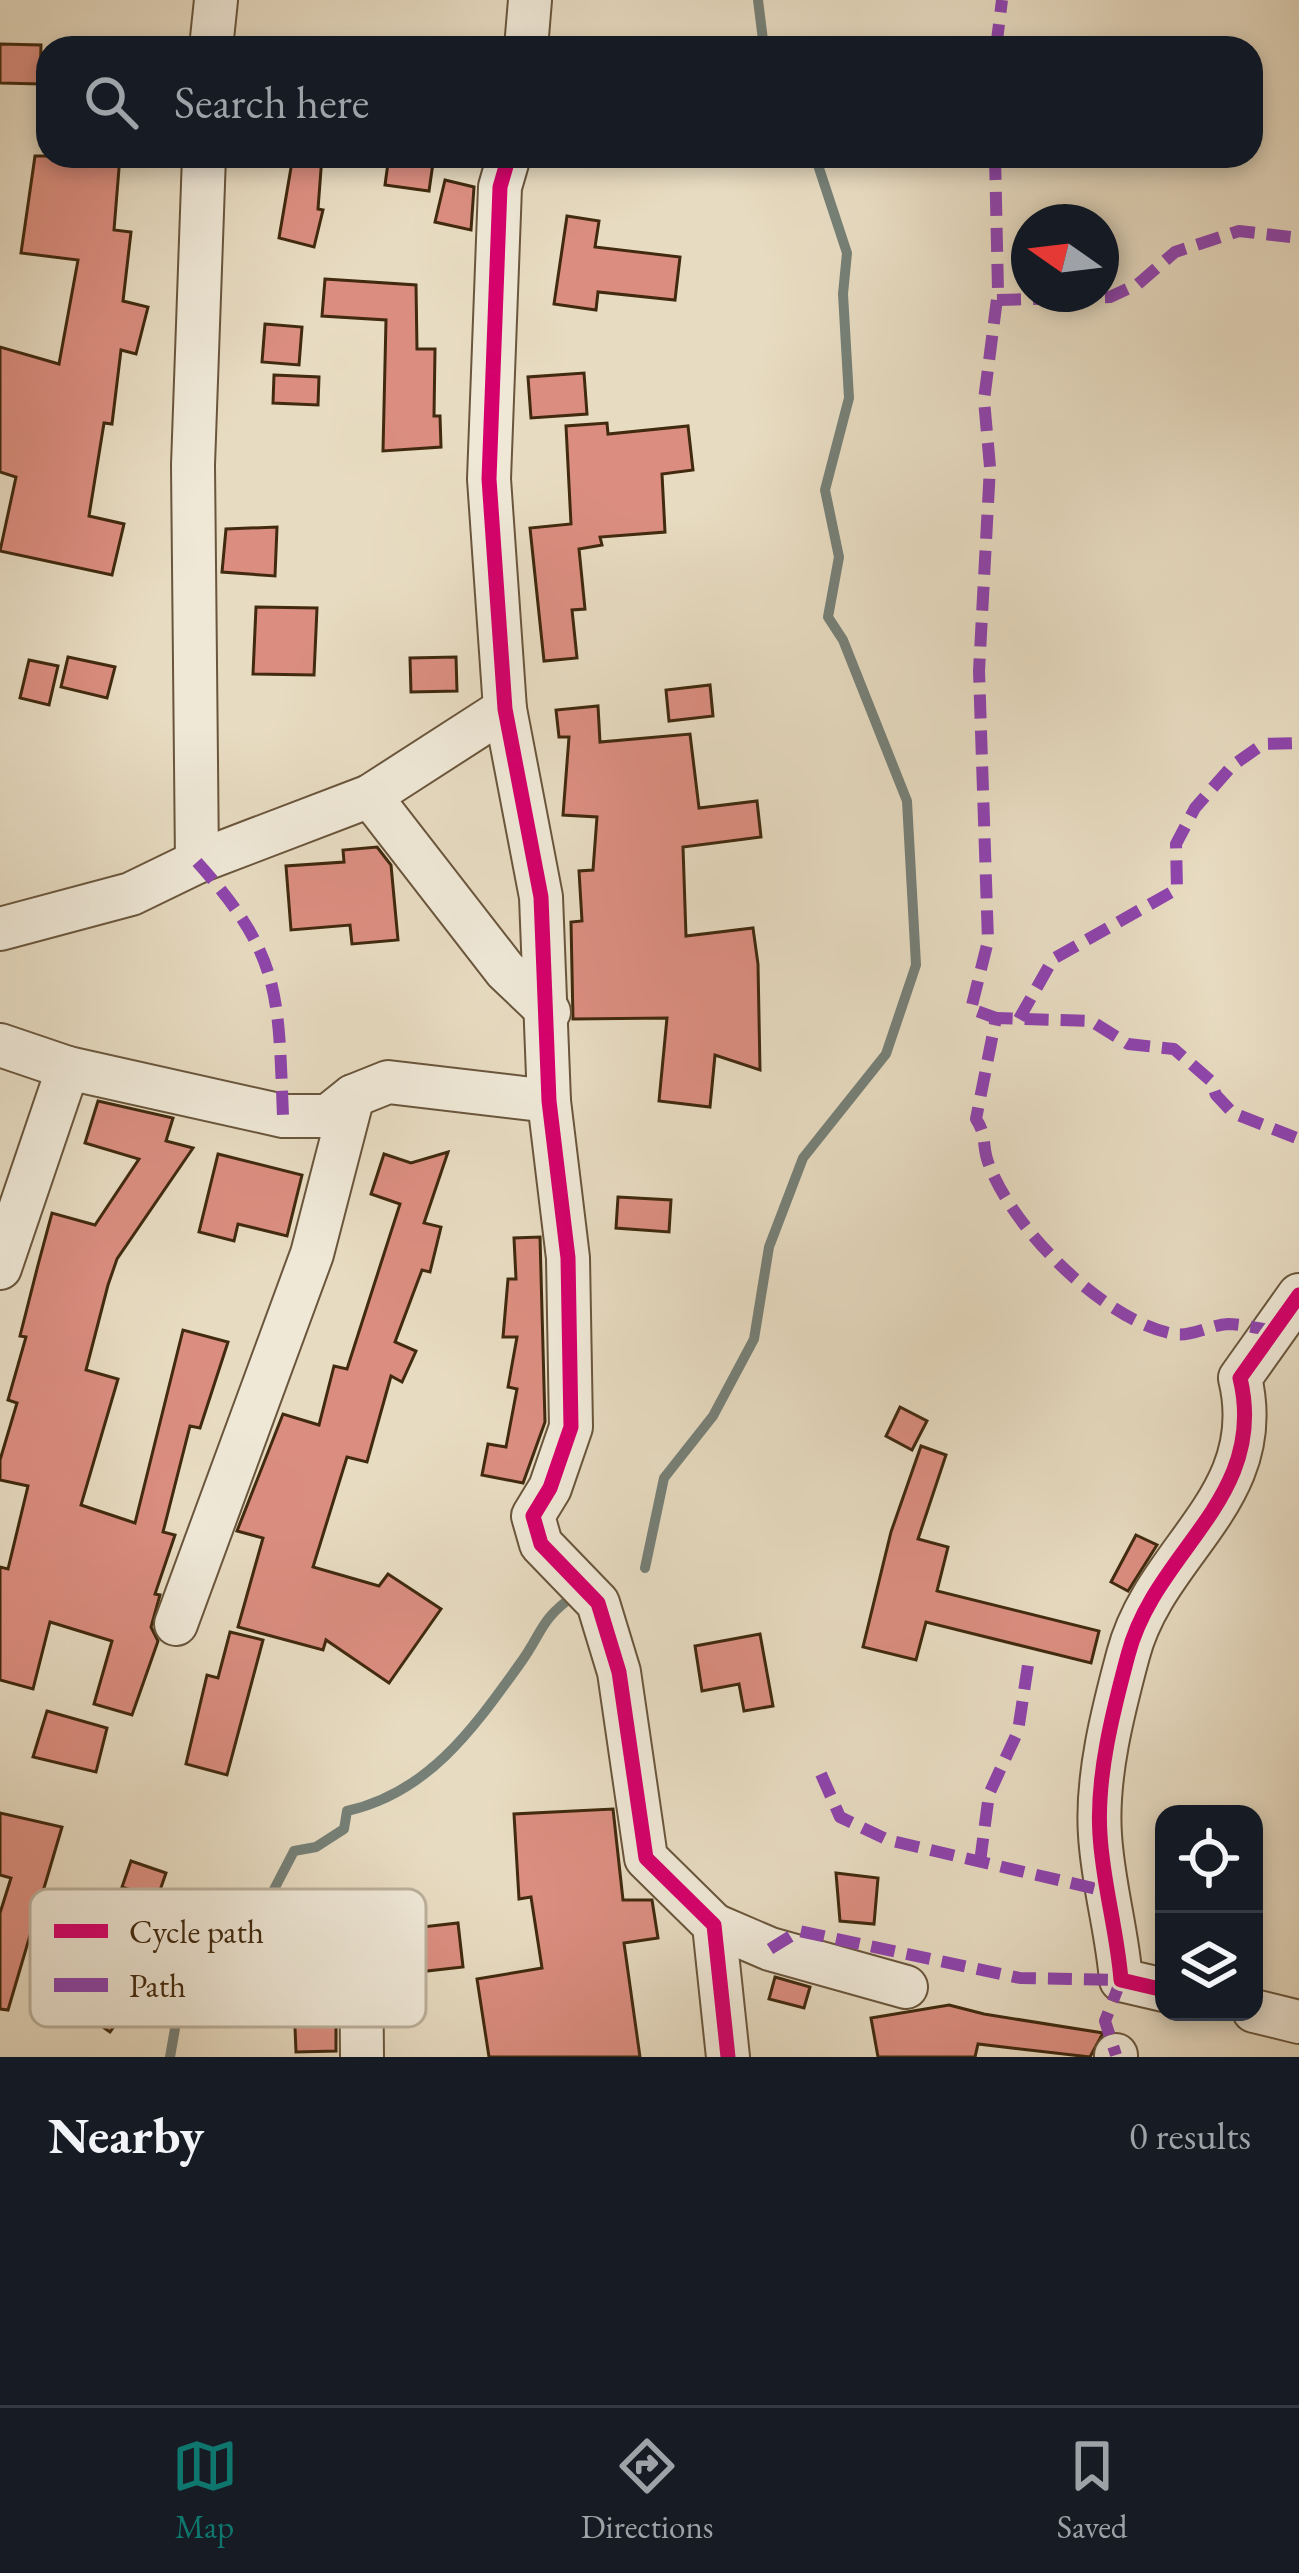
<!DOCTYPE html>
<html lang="en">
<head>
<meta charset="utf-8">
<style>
	:root { --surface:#171b24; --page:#20242c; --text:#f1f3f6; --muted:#9ea1a6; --line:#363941; --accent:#0f766e }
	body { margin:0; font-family:"EB Garamond",serif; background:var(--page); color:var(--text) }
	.controls { position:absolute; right:36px; bottom:36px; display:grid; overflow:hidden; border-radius:24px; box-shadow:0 6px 18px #0003 }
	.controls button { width:108px; height:108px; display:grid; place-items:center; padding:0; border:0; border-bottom:3px solid var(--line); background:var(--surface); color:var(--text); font:60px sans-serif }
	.compass { position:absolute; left:1011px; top:204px; width:108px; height:108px; border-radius:50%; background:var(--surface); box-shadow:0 6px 18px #0003; rotate:284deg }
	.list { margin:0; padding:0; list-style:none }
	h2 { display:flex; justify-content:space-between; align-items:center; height:156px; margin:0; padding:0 48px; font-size:51px }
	h2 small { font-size:39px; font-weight:400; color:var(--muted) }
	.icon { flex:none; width:66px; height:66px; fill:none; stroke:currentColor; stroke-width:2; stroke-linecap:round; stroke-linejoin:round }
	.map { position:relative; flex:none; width:1299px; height:2057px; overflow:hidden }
	.search { position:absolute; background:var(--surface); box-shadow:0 6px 18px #0003; left:36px; right:36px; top:36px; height:132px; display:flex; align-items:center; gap:30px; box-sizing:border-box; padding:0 42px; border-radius:36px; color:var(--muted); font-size:45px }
	.sheet { height:348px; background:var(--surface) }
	nav { display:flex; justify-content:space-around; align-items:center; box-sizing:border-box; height:168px; border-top:3px solid var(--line); background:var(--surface); font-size:33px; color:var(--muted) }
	nav a { display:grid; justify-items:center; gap:6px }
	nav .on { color:var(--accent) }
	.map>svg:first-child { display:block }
</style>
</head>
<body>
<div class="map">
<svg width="1299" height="2057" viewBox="0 0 1299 2057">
	<rect width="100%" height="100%" fill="#e7dbc1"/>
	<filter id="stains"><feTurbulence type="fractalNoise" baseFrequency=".00167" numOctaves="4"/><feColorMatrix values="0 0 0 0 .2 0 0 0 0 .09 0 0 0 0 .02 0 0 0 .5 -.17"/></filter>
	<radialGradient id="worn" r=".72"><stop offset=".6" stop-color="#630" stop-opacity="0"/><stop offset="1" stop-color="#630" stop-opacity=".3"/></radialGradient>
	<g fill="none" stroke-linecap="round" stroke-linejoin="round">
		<g stroke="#768077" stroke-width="10">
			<path d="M 758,0 L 764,48"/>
			<path d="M 645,1568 L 664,1478 L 713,1416 L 754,1339 L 769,1247 L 803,1158 L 886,1054 L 916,965 L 907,801 L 843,640 L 828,617 L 839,557 L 825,490 L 849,398 L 843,294 L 847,253 L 815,156"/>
			<path d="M 170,2057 L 187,1960 L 204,1936 L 239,1926 L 269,1899 L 294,1851 L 316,1847 L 344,1829 L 347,1811 C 428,1793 473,1729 519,1665 C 544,1631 538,1621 576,1594"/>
		</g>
	</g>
	<g fill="#db8e80" stroke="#412a0f" stroke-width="3">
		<path d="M 0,44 L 41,45 L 40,84 L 0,83 Z"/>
		<path d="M 35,156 L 120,156 L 114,230 L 131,232 L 123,301 L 148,307 L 136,354 L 121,350 L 112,424 L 104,423 L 89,516 L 124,524 L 112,575 L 0,551 L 16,477 L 0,472 L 0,347 L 59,364 L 78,260 L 21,253 Z"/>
		<path d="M 293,156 L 322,156 L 318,209 L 323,210 L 314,247 L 279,238 Z"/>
		<path d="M 389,156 L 434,156 L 429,191 L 385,185 Z"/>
		<path d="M 445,180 L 474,187 L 471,230 L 435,222 Z"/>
		<path d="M 567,216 L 599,221 L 595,247 L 680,257 L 675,300 L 598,292 L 596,310 L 554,304 Z"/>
		<path d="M 325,279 L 416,285 L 417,349 L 435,349 L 434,416 L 440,416 L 441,447 L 383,451 L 386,320 L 322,316 Z"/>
		<path d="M 265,324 L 302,327 L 299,365 L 262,362 Z"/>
		<path d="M 584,373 L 587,414 L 531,418 L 528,377 Z"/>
		<path d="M 274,375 L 319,377 L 318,405 L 273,403 Z"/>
		<path d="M 607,423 L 608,434 L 688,426 L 693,470 L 662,474 L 665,532 L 600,537 L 602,545 L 579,549 L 585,609 L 572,610 L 577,658 L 544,661 L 530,528 L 571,524 L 566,426 Z"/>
		<path d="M 277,527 L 275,576 L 222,572 L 226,529 Z"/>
		<path d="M 256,607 L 317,608 L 314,675 L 253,674 Z"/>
		<path d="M 68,657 L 115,667 L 107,698 L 61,687 Z"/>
		<path d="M 456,657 L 457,691 L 411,692 L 410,658 Z"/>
		<path d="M 29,660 L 58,666 L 49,705 L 20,698 Z"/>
		<path d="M 710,685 L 713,716 L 669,721 L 666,690 Z"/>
		<path d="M 598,706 L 600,742 L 690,734 L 699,808 L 757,801 L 761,837 L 683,847 L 686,936 L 753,928 L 758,964 L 760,1070 L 715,1055 L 710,1107 L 659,1101 L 667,1018 L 573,1019 L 571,922 L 582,921 L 579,871 L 593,870 L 597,817 L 563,815 L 569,737 L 559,737 L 556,710 Z"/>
		<path d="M 377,847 L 391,865 L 398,940 L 352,944 L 350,925 L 291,930 L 286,866 L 344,862 L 343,850 Z"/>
		<path d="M 98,1101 L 173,1118 L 166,1141 L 193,1148 L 117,1259 L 108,1285 L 86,1370 L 118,1379 L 81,1505 L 135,1523 L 183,1330 L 228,1342 L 200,1428 L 190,1426 L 163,1532 L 175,1535 L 155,1594 L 160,1595 L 151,1627 L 158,1641 L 132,1715 L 94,1704 L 112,1641 L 50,1622 L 33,1689 L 0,1680 L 0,1567 L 8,1569 L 28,1486 L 0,1480 L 0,1460 L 17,1403 L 8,1400 L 26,1337 L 20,1336 L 38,1265 L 52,1213 L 95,1225 L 139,1159 L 85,1143 Z"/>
		<path d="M 448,1152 L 424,1223 L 441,1227 L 430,1272 L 422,1270 L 395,1342 L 416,1351 L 402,1382 L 391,1376 L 367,1462 L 347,1457 L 313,1567 L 379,1586 L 388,1574 L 441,1609 L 389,1683 L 326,1640 L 323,1650 L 238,1627 L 263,1538 L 237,1531 L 283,1414 L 319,1425 L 334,1366 L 347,1369 L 400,1204 L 371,1194 L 384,1154 L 411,1163 Z"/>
		<path d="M 218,1154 L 302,1175 L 287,1236 L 238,1224 L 234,1241 L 199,1232 Z"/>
		<path d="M 618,1197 L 671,1200 L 669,1232 L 616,1228 Z"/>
		<path d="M 540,1237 L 545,1422 L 523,1483 L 482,1475 L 488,1444 L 506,1447 L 517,1389 L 508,1387 L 517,1337 L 503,1337 L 508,1279 L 516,1279 L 514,1238 Z"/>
		<path d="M 900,1407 L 927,1421 L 912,1450 L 886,1436 Z"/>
		<path d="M 921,1446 L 946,1455 L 918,1539 L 948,1547 L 937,1591 L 1099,1631 L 1091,1663 L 926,1622 L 916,1660 L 863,1647 L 891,1532 Z"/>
		<path d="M 1136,1535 L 1157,1545 L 1128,1591 L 1111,1582 Z"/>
		<path d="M 230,1632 L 263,1640 L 227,1775 L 186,1764 L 207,1675 L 218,1678 Z"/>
		<path d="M 760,1634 L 773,1706 L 744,1711 L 739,1684 L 702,1691 L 695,1646 Z"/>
		<path d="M 47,1711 L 107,1728 L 96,1772 L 33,1757 Z"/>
		<path d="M 613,1809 L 623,1900 L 652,1900 L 658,1938 L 624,1943 L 640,2057 L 489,2057 L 477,1979 L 542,1968 L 531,1897 L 519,1899 L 514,1814 Z"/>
		<path d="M 0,1813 L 62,1827 L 8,2010 L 0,2009 L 0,1913 L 11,1878 L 0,1875 Z"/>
		<path d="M 131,1861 L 166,1873 L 157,1899 L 122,1887 Z"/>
		<path d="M 836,1873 L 878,1878 L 874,1924 L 840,1921 Z"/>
		<path d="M 458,1923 L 463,1967 L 418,1972 L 413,1928 Z"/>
		<path d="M 105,1958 L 143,1985 L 110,2032 L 71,2005 Z"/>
		<path d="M 775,1977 L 810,1987 L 804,2008 L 769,1999 Z"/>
		<path d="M 336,2001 L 336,2051 L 296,2052 L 294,2003 Z"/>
		<path d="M 949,2005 L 984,2014 L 1103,2033 L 1090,2057 L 978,2044 L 975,2057 L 878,2057 L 871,2018 Z"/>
	</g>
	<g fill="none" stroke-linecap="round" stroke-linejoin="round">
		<g stroke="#6a563c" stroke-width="46">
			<g id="minor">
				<path d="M 211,48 L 216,0"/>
				<path d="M 526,48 L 530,0"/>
				<path d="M 509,156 L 500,187 L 489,479 L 505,709 L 541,897 L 549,1101 L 568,1258 L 571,1427 L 550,1488 L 533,1516 L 541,1544 L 598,1603 L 619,1672 L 646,1858 L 714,1925 L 728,2057"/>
				<path d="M 370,796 L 505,970 L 549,1012"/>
				<path d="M 197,862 L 193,465 L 204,156"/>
				<path d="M 0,929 L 131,894 L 197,862 L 370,796 L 505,709"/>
				<path d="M 0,1045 L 68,1068 L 283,1116 L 328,1116 L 353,1096 L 388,1082 L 549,1101"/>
				<path d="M 0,1268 L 68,1068"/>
				<path d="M 176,1624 L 312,1254 L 353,1096"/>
				<path d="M 714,1925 L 770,1949 L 906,1987"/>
				<path d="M 361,1944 L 362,2057"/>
				<path d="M 1164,1990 L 1121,1980 C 1117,1930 1103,1885 1100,1835 C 1096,1777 1113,1711 1128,1655 C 1155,1550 1269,1498 1240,1378 L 1299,1295"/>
				<path d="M 1254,2011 L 1299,2022"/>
				<path d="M 1116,2055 L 1116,2057"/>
			</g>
		</g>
		<use href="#minor" stroke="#efe8d7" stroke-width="42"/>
		<g stroke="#8e44ad" stroke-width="12" stroke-dasharray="24 12" stroke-linecap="butt">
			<path d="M 996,48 L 1002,0"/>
			<path d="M 995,156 L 998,291 L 984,400 L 990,467 L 979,671 L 988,941 L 971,1009 L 996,1018"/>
			<path d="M 997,300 L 1110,297 L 1138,284 L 1175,252 L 1239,231 L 1299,238"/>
			<path d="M 197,862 C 282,956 278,995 283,1116"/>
			<path d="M 1019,1019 L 1053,959 L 1177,889 L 1176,844 L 1195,808 L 1232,766 L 1263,744 L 1299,743"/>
			<path d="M 1274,1331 C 1260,1329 1243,1324 1228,1324 C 1210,1325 1192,1337 1174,1334 C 1104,1321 1012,1229 988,1162 C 982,1146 987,1135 976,1119 L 996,1018 L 1091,1021 L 1128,1044 L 1174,1049 L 1211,1081 L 1216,1095 L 1233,1113 L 1299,1139"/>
			<path d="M 821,1774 L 840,1817 L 888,1840 L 1105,1891"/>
			<path d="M 980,1862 L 989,1794 L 1018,1731 L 1028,1665"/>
			<path d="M 770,1949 L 799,1931 L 1020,1978 L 1121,1980 L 1105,2021 L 1116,2055"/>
		</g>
		<g stroke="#efe8d7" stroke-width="22">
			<g id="cycleway">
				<path d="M 509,156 L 500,187 L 489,479 L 505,709 L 541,897 L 549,1101 L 568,1258 L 571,1427 L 550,1488 L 533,1516 L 541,1544 L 598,1603 L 619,1672 L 646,1858 L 714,1925 L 728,2057"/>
				<path d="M 1164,1990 L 1121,1980 C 1117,1930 1103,1885 1100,1835 C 1096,1777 1113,1711 1128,1655 C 1155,1550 1269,1498 1240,1378 L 1299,1295"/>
			</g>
		</g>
		<use href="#cycleway" stroke="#d6006c" stroke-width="15"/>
	</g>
	<rect x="30" y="1889" width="396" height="138" rx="18" fill="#efe8d7" stroke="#bbaf9b" stroke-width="3"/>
	<rect x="54" y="1924" width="54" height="14" fill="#d6006c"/>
	<rect x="54" y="1978" width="54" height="14" fill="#8e44ad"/>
	<g font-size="33" fill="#412a0f">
		<text x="129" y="1943">Cycle path</text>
		<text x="129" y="1997">Path</text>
	</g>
	<rect width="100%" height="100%" filter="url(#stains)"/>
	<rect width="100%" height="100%" fill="url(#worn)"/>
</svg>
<div class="controls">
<button><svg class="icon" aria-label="locate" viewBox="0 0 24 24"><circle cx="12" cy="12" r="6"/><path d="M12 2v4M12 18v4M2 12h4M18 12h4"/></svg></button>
<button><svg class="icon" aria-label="layers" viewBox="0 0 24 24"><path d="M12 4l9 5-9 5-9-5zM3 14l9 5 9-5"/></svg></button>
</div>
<svg class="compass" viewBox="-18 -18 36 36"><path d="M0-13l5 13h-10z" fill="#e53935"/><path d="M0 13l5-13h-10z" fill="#9ea1a6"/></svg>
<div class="search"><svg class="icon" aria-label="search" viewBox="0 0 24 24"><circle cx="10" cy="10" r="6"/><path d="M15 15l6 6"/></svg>Search here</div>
</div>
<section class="sheet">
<h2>Nearby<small>0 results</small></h2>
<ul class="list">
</ul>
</section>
<nav>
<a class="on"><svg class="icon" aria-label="map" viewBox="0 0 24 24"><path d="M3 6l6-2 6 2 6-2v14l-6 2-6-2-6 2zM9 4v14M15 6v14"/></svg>Map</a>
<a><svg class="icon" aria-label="directions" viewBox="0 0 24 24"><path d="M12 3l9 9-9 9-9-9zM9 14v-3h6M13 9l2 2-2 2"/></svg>Directions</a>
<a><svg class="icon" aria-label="saved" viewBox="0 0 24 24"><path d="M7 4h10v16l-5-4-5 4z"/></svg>Saved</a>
</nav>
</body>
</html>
